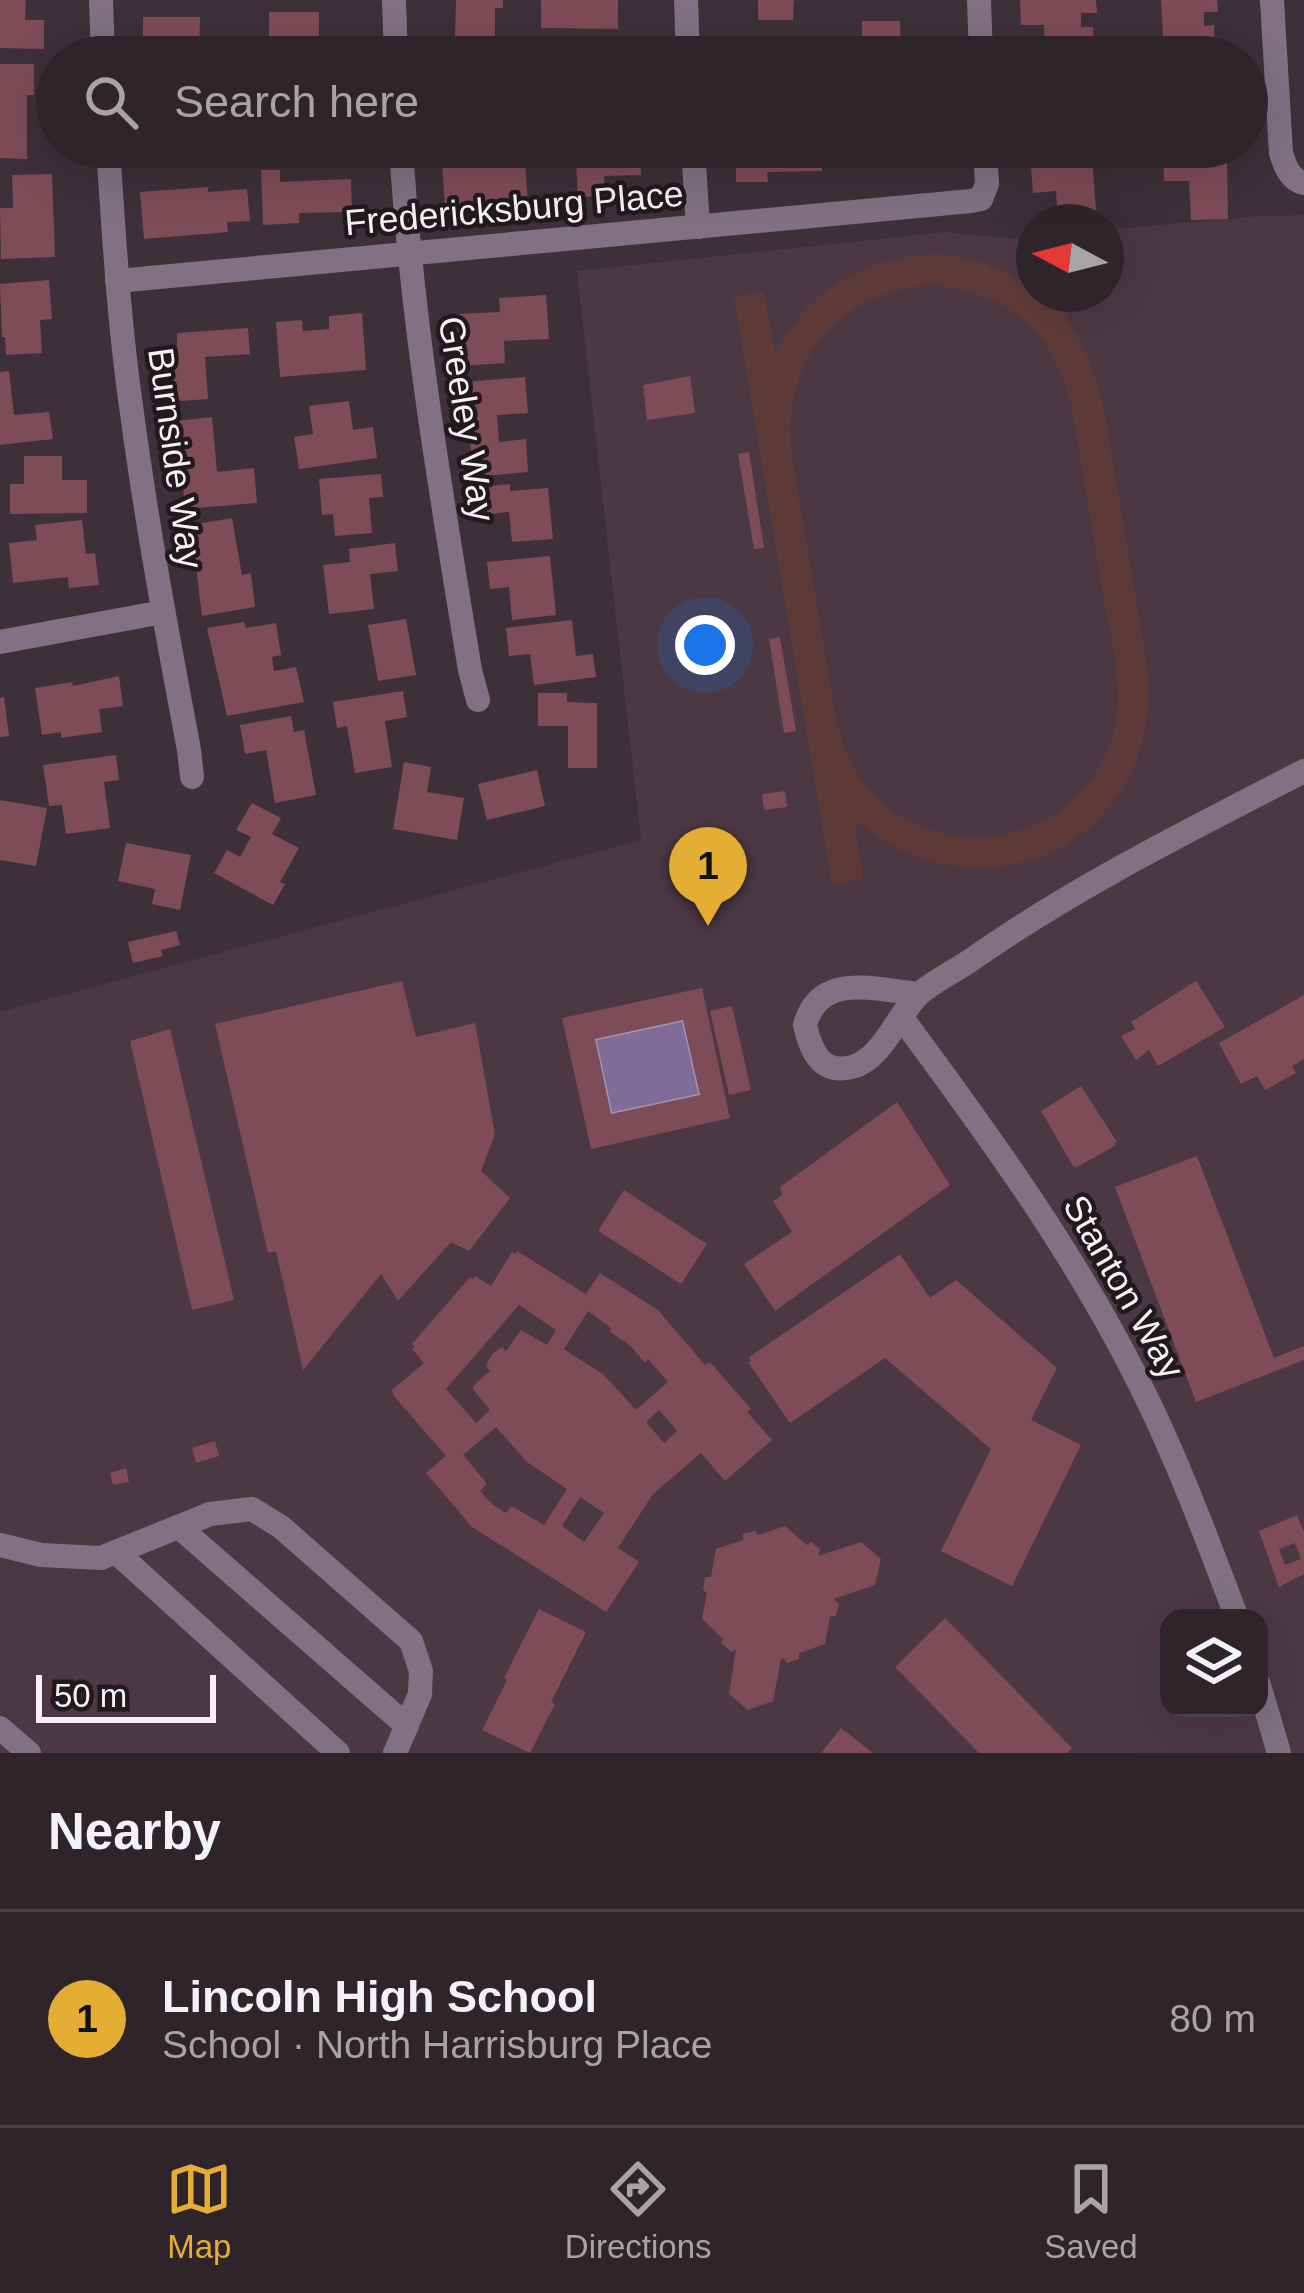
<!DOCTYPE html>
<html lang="en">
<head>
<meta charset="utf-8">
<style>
	:root { --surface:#2e242a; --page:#362c32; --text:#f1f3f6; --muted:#a7a4a8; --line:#494147; --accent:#e4ae35 }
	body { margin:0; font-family:Arial,sans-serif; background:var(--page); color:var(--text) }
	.controls { position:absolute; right:36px; bottom:36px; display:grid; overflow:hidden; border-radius:24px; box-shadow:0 12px 48px #0002 }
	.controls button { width:108px; height:108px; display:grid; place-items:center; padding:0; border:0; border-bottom:3px solid var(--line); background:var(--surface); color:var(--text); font:60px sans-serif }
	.compass { position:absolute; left:1016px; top:204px; width:108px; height:108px; border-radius:50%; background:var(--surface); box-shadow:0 12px 48px #0002; rotate:277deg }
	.scale { position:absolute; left:36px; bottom:30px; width:180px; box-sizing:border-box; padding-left:12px; border:6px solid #f8f0f4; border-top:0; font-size:33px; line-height:42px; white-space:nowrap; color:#f8f0f4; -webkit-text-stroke:9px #201a1e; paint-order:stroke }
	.you { position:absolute; left:705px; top:645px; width:42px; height:42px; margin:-30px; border:9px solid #fff; border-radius:50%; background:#1a73e8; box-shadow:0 0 0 18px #1a73e833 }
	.badge { display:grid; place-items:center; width:78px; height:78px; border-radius:50%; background:var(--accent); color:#111; font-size:39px; font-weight:700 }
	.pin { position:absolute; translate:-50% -99px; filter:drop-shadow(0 3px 6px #0008) }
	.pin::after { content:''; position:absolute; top:63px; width:42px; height:36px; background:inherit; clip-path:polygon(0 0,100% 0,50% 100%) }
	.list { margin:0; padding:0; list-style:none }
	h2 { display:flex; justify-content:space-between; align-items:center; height:156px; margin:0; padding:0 48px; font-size:51px }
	h2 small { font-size:39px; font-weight:400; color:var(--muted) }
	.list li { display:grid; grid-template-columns:78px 1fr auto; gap:36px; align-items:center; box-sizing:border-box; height:216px; padding:0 48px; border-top:3px solid var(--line) }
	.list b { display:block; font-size:45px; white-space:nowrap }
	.list p { margin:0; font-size:39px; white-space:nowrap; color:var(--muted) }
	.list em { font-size:39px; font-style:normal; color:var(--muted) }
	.icon { flex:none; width:66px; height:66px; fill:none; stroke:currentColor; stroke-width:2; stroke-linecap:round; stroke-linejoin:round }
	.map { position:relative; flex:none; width:1304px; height:1753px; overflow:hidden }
	.search { position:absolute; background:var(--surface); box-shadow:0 12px 48px #0002; left:36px; right:36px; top:36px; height:132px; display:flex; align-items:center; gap:30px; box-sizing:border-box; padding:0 42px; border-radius:66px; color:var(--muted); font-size:45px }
	.sheet { height:372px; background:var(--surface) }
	nav { display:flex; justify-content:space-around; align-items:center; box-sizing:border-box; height:168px; border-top:3px solid var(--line); background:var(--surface); font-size:33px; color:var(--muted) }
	nav a { display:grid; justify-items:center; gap:6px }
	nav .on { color:var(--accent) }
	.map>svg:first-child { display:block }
</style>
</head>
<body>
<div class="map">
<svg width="1304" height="1753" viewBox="0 0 1304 1753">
	<rect width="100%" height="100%" fill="#3d3038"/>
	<path fill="#4b3843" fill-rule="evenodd" d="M 1304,215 L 1304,1753 L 0,1753 L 0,1012 L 641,840 L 577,271 L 946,232 L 1015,239 L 1034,237 L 1034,294 L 1106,294 L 1106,230 L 1259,216 ZM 1169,1618 L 1259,1618 L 1259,1708 L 1169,1708 Z"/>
	<path fill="#5d3a38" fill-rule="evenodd" d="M 932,254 C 970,257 1003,266 1034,289 L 1034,294 C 1070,300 1093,367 1102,398 L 1147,666 C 1149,698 1149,728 1137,758 C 1091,879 947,901 854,819 L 863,879 L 832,885 L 734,297 L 764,292 L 775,352 C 812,288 859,260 932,254 ZM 932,285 C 1007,292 1052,330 1071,404 C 1082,467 1092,531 1103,594 C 1110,635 1123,680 1116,722 C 1094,840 942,878 866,785 C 850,766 842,743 836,719 L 791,452 C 783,358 838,292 932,285 Z"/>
	<path fill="#7f6c98" stroke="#a394b4" stroke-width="3" d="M 683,1020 L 700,1095 L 611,1114 L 595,1039 Z"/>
	<g fill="#7e4b58" fill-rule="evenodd">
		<path d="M 0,0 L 26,0 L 25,20 L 44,20 L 44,49 L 0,48 Z"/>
		<path d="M 456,0 L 503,0 L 503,8 L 495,8 L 495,41 L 455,40 Z"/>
		<path d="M 541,0 L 618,0 L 618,29 L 541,28 Z"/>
		<path d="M 758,0 L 794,0 L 793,20 L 758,20 Z"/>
		<path d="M 1020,0 L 1096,0 L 1097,13 L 1081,13 L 1081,27 L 1093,27 L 1094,57 L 1045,57 L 1044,25 L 1021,25 Z"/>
		<path d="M 1161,0 L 1217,0 L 1218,12 L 1204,12 L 1204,26 L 1214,25 L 1215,55 L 1147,57 L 1146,38 L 1163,37 Z"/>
		<path d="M 269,12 L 319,12 L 319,42 L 341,42 L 341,57 L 277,57 L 277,38 L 269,38 Z"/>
		<path d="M 143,17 L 200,17 L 199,57 L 159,57 L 160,47 L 143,47 Z"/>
		<path d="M 862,21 L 900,21 L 901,57 L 862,57 Z"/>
		<path d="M 573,47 L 635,48 L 635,57 L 573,57 Z"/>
		<rect x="769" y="47" width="32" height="10"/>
		<path d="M 0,64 L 34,64 L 34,95 L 27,95 L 27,159 L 0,158 Z"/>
		<path d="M 160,147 L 203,147 L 203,161 L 159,160 Z"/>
		<path d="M 575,147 L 640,147 L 641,175 L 604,176 L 605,196 L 578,197 Z"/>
		<path d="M 736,147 L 822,147 L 822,171 L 767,172 L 768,182 L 736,182 Z"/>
		<path d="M 856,147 L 939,147 L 940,166 L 913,168 L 912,159 L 857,162 Z"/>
		<path d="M 1175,147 L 1216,147 L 1217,159 L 1227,159 L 1228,219 L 1191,220 L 1189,181 L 1164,181 L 1163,160 L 1176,159 Z"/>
		<path d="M 525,159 L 528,204 L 445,209 L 442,164 Z"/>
		<path d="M 1092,159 L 1097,222 L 1058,222 L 1056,191 L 1033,193 L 1031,165 Z"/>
		<path d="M 261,170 L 280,170 L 280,182 L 351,179 L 352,212 L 299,213 L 299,223 L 263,225 Z"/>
		<path d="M 52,174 L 55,257 L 1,259 L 0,208 L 13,208 L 12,175 Z"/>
		<path d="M 208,187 L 208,192 L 247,189 L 250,221 L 227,222 L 228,232 L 144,239 L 140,192 Z"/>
		<path d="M 49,280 L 52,319 L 40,320 L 42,353 L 6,355 L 5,337 L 2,337 L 0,284 Z"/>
		<path d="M 546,295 L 549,339 L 504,341 L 505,363 L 460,366 L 456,314 L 500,312 L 499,298 Z"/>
		<path d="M 362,313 L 366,370 L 280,377 L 276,322 L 302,320 L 303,331 L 329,329 L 329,316 Z"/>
		<path d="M 248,328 L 250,354 L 205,357 L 208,399 L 168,402 L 165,346 L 177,345 L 177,333 Z"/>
		<path d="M 9,371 L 14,415 L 49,412 L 53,439 L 0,445 L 0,372 Z"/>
		<path d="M 690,376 L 695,413 L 647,420 L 643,385 Z"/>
		<path d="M 525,377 L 528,413 L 497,415 L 499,442 L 526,439 L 528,472 L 473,477 L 465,382 Z"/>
		<path d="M 349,401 L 353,430 L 373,427 L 377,458 L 299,469 L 294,437 L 313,434 L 309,406 Z"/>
		<path d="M 212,417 L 217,472 L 254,468 L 257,503 L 185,509 L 177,421 Z"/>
		<path d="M 749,452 L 764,548 L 754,549 L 738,454 Z"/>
		<path d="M 24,456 L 62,456 L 62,480 L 87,480 L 87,513 L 10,514 L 10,484 L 24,484 Z"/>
		<path d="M 381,474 L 383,497 L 369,498 L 372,533 L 335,536 L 333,514 L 322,515 L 319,479 Z"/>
		<path d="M 510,484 L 510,491 L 548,488 L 553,539 L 512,542 L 509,512 L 480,515 L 477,487 Z"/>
		<path d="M 232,518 L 242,575 L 251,573 L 255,607 L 202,616 L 191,525 Z"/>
		<path d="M 82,520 L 86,554 L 95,553 L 99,585 L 69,588 L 68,577 L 13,583 L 9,543 L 37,540 L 35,525 Z"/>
		<path d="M 395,543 L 398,571 L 370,574 L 374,609 L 329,614 L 323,565 L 350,562 L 349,549 Z"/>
		<path d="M 550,556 L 556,615 L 512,620 L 509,587 L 490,589 L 487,562 Z"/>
		<path d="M 406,619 L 416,675 L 378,681 L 368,625 Z"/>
		<path d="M 572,620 L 576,656 L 593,654 L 596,677 L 534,685 L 530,654 L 509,656 L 506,628 Z"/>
		<path d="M 244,622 L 246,628 L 276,623 L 281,655 L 272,657 L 274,671 L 296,667 L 304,702 L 227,716 L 207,628 Z"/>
		<path d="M 780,637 L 796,731 L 784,733 L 769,639 Z"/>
		<path d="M 119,676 L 123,706 L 99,709 L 102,732 L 61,738 L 61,732 L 42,735 L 35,688 L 72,682 L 73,686 Z"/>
		<path d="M 403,691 L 407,717 L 385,721 L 392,767 L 355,773 L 347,726 L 337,728 L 333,702 Z"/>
		<path d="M 538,693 L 567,693 L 567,702 L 597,703 L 597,768 L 568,768 L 568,726 L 538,726 Z"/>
		<path d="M 4,697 L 9,736 L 0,737 L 0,698 Z"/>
		<path d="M 291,716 L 294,732 L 304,730 L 316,795 L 275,803 L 266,750 L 245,754 L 240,725 Z"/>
		<path d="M 116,755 L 119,780 L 104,782 L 110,828 L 66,834 L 62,805 L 49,806 L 43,765 Z"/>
		<path d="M 404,762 L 431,767 L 427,792 L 464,798 L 457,840 L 393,829 Z"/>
		<path d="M 537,770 L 545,806 L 487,820 L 478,784 Z"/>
		<path d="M 785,791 L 787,807 L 764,810 L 762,794 Z"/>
		<path d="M 0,800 L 47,808 L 36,866 L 0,860 Z"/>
		<path d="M 252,803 L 281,818 L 272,834 L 299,848 L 280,882 L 285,884 L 273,905 L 214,873 L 227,850 L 240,857 L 251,837 L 236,830 Z"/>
		<path d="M 126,843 L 191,855 L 180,910 L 152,904 L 155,889 L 118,881 Z"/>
		<path d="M 176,931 L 180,945 L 161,950 L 163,956 L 133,963 L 128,942 Z"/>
		<path d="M 402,981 L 416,1037 L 475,1023 L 495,1134 L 481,1171 L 510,1198 L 469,1251 L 451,1242 L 398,1301 L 381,1274 L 303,1370 L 276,1251 L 268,1253 L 215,1024 Z"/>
		<path d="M 1196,981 L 1225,1027 L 1158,1066 L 1149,1050 L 1136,1060 L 1121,1036 L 1135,1029 L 1131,1022 Z"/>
		<path d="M 702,988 L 730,1118 L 591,1149 L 562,1018 ZM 683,1020 L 700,1095 L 611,1114 L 595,1039 Z"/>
		<path d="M 1304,995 L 1304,1059 L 1292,1066 L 1296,1073 L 1265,1090 L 1257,1076 L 1241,1084 L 1219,1043 Z"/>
		<path d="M 732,1006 L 751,1090 L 729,1095 L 710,1011 Z"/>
		<path d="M 170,1029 L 234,1300 L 192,1310 L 130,1041 Z"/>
		<path d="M 1081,1086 L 1117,1142 L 1114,1144 L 1115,1146 L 1077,1167 L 1073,1166 L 1041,1111 Z"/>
		<path d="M 897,1102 L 950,1185 L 775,1311 L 744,1264 L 792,1232 L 773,1201 L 782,1195 L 780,1187 Z"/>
		<path d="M 1197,1156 L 1274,1358 L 1304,1346 L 1304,1360 L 1196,1402 L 1115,1187 Z"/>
		<path d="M 624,1190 L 707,1244 L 681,1284 L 598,1231 Z"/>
		<path d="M 517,1251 L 586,1294 L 600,1273 L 658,1310 L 705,1365 L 710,1362 L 751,1409 L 747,1412 L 772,1440 L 725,1481 L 701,1453 L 653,1494 L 618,1548 L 639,1562 L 606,1612 L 472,1527 L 426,1473 L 446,1456 L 393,1395 L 392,1390 L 424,1363 L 412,1349 L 414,1347 L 412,1344 L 470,1277 L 473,1279 L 475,1276 L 491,1286 L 512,1252 L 516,1254 ZM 519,1305 L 556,1330 L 547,1345 L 521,1330 L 506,1351 L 502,1347 L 492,1354 L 486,1366 L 490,1371 L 473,1386 L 473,1389 L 490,1410 L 476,1423 L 446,1389 ZM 588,1311 L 611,1328 L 610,1332 L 630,1345 L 645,1363 L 648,1359 L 668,1382 L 636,1410 L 604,1375 L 564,1349 ZM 659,1410 L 677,1431 L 664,1443 L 646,1422 ZM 496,1427 L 527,1462 L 567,1489 L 544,1525 L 515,1508 L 511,1507 L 506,1513 L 492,1504 L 480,1491 L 486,1485 L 485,1481 L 463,1455 ZM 580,1497 L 604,1513 L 584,1542 L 562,1526 Z"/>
		<path d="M 900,1254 L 930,1298 L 956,1280 L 1057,1368 L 1031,1420 L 1081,1445 L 1012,1586 L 941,1551 L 991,1449 L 885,1358 L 790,1423 L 748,1362 L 751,1361 L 749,1357 Z"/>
		<path d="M 215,1441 L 219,1456 L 196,1463 L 192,1448 Z"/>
		<path d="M 126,1468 L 129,1482 L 113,1485 L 110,1473 Z"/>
		<path d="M 1297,1515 L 1304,1532 L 1304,1574 L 1279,1587 L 1259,1531 ZM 1295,1543 L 1301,1559 L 1285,1565 L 1279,1549 Z"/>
		<path d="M 785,1526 L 807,1545 L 811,1542 L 820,1549 L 818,1556 L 861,1542 L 881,1559 L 875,1585 L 833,1599 L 839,1604 L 836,1616 L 830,1616 L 825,1644 L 799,1653 L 799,1659 L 787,1663 L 783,1658 L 781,1659 L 773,1701 L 748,1710 L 729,1694 L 736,1649 L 731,1652 L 721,1643 L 723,1639 L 702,1619 L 707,1593 L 703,1590 L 705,1577 L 711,1577 L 716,1549 L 743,1540 L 743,1534 L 755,1531 L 758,1535 Z"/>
		<path d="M 539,1609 L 586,1632 L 551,1702 L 555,1704 L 530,1753 L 482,1730 L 507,1680 L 504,1678 Z"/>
		<path d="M 945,1618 L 1072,1748 L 1067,1753 L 979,1753 L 895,1667 Z"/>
		<path d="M 841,1728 L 873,1753 L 821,1753 Z"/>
	</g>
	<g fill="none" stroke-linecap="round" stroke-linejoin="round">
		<g stroke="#817182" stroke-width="24">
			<path d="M 101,0 L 103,57"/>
			<path d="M 394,0 L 396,57"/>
			<path d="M 686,0 L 688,57"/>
			<path d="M 979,0 L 981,57"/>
			<path d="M 1272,0 L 1281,153 C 1285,166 1290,180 1304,183"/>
			<path d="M 108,147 C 114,236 119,325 132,413 C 147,526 168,638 189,750 L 192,777"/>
			<path d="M 401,147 C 412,325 441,494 470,670 L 478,700"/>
			<path d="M 693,147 L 698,227"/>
			<path d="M 117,281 L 971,201 L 981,199 L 987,184 L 985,147"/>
			<path d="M 0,642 L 163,612"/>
			<path d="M 919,994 C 876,990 820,971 805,1025 C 811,1051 821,1075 852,1067 C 883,1059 898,1013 920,993 C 936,980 957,970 974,958 C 1078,885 1192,829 1304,771"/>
			<path d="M 902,1018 C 993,1141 1084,1266 1150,1405 C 1183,1474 1210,1547 1237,1618"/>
			<path d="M 179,1527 L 407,1726"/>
			<path d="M 0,1545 L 41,1555 L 101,1558 L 210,1514 L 252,1509 L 281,1527 L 411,1641 L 421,1671 L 420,1694 L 395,1753"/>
			<path d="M 116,1552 L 338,1753"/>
			<path d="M 1259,1685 L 1279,1753"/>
			<path d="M 0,1728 L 29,1753"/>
		</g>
	</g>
	<g text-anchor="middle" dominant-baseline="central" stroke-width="9" stroke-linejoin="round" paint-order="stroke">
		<g font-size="36" fill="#f8f0f4" stroke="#201a1e">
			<text transform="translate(514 208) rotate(-5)">Fredericksburg Place</text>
			<text transform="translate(467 419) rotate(81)">Greeley Way</text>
			<text transform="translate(176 458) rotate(82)">Burnside Way</text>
			<text transform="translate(1124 1287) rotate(60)">Stanton Way</text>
		</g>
	</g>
</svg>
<div class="controls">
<button><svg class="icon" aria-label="layers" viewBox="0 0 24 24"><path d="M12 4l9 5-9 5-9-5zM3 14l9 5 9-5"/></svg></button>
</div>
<svg class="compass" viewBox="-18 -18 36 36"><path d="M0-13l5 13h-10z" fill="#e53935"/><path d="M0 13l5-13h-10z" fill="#a7a4a8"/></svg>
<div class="scale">50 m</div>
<div class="you"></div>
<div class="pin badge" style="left:708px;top:926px">1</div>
<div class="search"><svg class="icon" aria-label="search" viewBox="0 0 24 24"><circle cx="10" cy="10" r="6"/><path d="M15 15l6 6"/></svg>Search here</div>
</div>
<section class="sheet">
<h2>Nearby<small></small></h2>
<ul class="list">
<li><span class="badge">1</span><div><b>Lincoln High School</b><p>School · North Harrisburg Place</p></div><em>80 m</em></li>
</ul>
</section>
<nav>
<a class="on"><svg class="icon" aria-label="map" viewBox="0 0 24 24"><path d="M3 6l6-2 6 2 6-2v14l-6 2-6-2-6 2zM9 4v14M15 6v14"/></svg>Map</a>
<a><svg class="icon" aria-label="directions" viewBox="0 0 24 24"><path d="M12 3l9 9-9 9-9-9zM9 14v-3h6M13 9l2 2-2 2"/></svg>Directions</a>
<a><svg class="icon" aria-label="saved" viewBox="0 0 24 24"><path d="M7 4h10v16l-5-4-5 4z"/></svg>Saved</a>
</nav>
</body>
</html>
